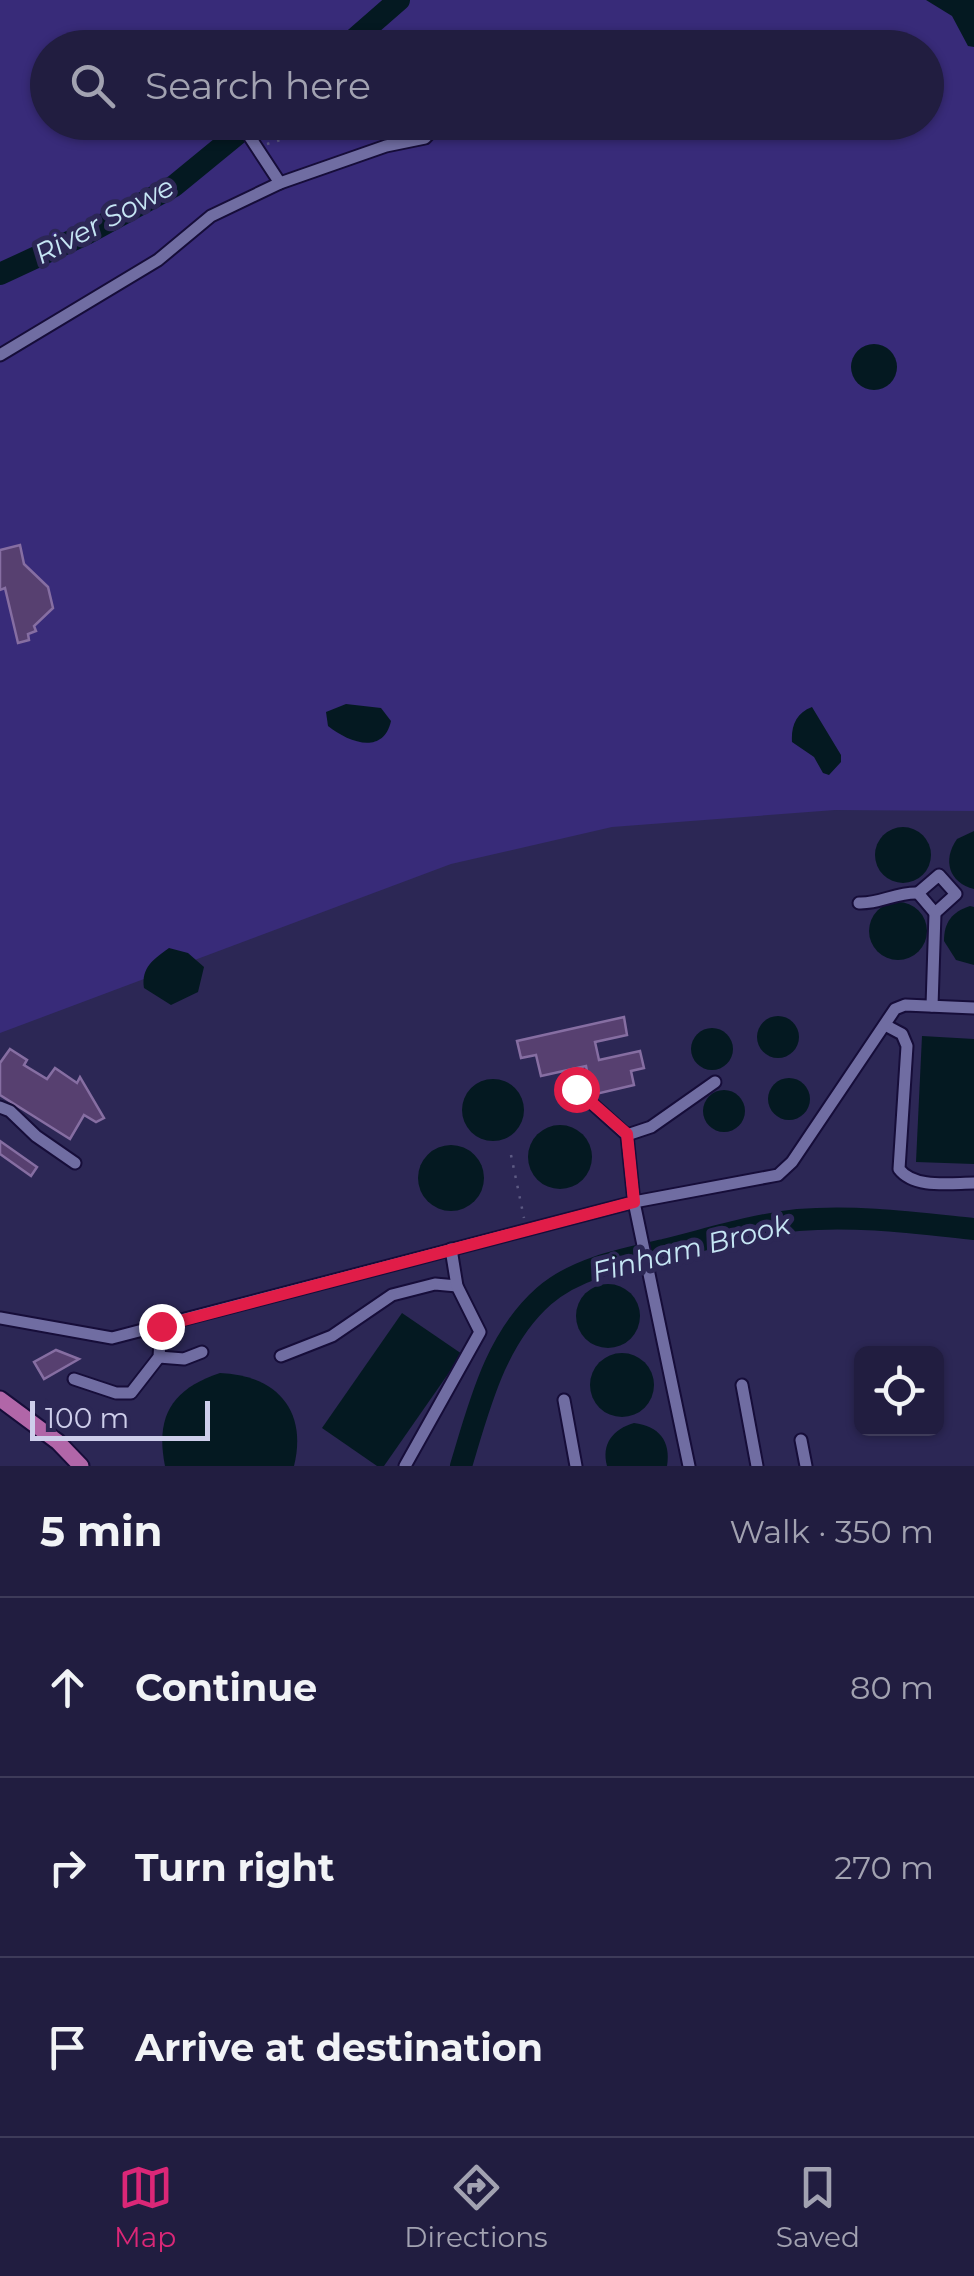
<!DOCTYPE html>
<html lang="en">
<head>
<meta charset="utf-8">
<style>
	:root { --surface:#211d40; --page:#2d2a4b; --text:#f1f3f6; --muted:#a2a2b1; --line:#3e3b59; --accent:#db2777 }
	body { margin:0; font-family:Montserrat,sans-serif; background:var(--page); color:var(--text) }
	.controls { position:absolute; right:30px; bottom:30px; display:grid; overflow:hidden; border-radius:15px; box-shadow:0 2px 8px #0004 }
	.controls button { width:90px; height:90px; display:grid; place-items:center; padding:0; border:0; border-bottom:2px solid var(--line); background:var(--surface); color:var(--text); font:50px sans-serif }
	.scale { position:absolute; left:30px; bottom:25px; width:180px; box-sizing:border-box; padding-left:10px; border:5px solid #ceceeb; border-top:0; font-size:28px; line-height:35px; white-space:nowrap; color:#ceceeb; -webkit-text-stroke:8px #2c2755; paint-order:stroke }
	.stop { position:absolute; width:30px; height:30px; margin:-22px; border:8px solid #e11d48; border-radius:50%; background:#fff }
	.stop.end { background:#e11d48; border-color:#fff; box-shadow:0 2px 10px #0008 }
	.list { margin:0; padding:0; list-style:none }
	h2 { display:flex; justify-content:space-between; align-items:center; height:130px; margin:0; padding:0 40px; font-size:42px }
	h2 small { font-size:32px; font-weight:400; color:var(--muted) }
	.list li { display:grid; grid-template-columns:65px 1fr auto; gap:30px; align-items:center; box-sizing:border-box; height:180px; padding:0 40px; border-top:2px solid var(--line) }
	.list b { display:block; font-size:38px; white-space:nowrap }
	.list em { font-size:32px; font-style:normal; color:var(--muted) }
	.icon { flex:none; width:55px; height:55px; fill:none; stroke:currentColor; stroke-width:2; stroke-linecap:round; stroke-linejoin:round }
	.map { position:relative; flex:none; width:974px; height:1466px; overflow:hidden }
	.search { position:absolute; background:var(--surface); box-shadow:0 2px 8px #0004; left:30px; right:30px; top:30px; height:110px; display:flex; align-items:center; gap:25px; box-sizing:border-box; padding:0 35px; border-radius:55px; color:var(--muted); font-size:38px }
	.sheet { height:670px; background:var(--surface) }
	nav { display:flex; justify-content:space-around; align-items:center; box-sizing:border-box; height:140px; border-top:2px solid var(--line); background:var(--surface); font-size:28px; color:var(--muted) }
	nav a { display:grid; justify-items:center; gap:5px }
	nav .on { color:var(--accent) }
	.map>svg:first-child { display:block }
</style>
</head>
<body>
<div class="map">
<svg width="974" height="1466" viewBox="0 0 974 1466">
	<rect width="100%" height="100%" fill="#2c2755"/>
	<path fill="#382b79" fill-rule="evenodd" d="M 0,0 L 974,0 L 974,811 L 835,810 L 612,827 L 451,864 L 0,1033 ZM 48,48 L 926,48 L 926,122 L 48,122 Z"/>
	<g fill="#041921">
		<path d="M 926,0 L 974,0 L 974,47 L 968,46 L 952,16 Z"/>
		<circle cx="874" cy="367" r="23"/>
		<path d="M 346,704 L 381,708 L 391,721 C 383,756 348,742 328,726 L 326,712 Z"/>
		<path d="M 812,707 L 841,755 L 841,762 L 829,775 L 823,773 L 814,757 L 792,742 C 791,726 796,713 812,707 Z"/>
		<circle cx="903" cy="855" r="28"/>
		<path d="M 974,831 L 974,889 C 949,883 942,860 957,839 Z"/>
		<circle cx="898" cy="931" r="29"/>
		<path d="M 970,906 L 974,907 L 974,965 L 956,960 L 944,941 C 944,922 952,912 970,906 Z"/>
		<path d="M 169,948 L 188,953 L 204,967 L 198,992 L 171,1005 L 144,988 C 141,967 154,959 169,948 Z"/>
		<circle cx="778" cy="1037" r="21"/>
		<circle cx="712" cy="1049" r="21"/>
		<path d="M 922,1036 L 974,1039 L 974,1164 L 916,1162 Z"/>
		<circle cx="789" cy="1099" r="21"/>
		<circle cx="493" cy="1110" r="31"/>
		<circle cx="724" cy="1111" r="21"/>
		<circle cx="560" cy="1157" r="32"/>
		<circle cx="451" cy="1178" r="33"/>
		<circle cx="608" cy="1316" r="32"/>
		<path d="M 402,1313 L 462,1354 L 384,1466 L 377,1466 L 322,1428 Z"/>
		<circle cx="622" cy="1385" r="32"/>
		<path d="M 220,1373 C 275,1375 308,1409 294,1466 L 165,1466 C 155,1416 172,1389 220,1373 Z"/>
		<path d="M 634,1423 C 659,1426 671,1441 667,1466 L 607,1466 C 601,1444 613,1429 634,1423 Z"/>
	</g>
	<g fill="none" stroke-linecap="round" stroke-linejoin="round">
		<g stroke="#041921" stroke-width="22">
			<path d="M 344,48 L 399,0"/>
			<path d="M 0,274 L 86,234 L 174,186 L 252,122"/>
			<path d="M 461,1466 C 479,1407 495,1339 544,1296 C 576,1268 623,1259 664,1250 C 709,1239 752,1225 798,1220 C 857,1215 916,1223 974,1229"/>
		</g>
	</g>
	<g fill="#574070" stroke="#866ea2" stroke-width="2.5">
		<path d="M 20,545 L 24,564 L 48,587 L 53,608 L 34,626 L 36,631 L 28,634 L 29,640 L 18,643 L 5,588 L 0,590 L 0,550 Z"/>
		<path d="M 624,1017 L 627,1035 L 595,1042 L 599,1060 L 640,1051 L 644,1068 L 631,1071 L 634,1085 L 596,1094 L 591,1090 L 586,1066 L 541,1076 L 536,1055 L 521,1058 L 517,1041 Z"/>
		<path d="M 10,1049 L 27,1060 L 24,1065 L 47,1079 L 55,1068 L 77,1083 L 80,1077 L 104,1118 L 96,1122 L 84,1115 L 70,1139 L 0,1095 L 0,1063 Z"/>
		<path d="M 0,1141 L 37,1167 L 31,1176 L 0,1154 Z"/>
		<path d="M 56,1350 L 79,1359 L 44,1379 L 34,1362 Z"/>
	</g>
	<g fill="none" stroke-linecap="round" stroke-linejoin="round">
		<g stroke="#160d39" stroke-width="15">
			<g id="minor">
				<path d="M 522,48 L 537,41"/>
				<path d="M 240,122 L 280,183"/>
				<path d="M 0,355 L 158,260 L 211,216 L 280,183 L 386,146 L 425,138 L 440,122"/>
				<path d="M 939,875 L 956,894 L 935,913 L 918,893 Z"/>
				<path d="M 859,903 C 880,904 896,892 918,893"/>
				<path d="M 932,1006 L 935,913"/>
				<path d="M 885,1025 L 902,1034 L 907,1046 L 899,1169 C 914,1189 951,1183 974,1183"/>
				<path d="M 576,1089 L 627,1135 L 634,1202 L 689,1466"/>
				<path d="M 0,1107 L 10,1111 L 36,1136 L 75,1163"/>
				<path d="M 627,1135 L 651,1127 L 715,1082"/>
				<path d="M 0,1318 L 112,1338 L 634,1202 L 778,1175 L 792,1162 L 895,1009 L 905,1005 L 974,1008"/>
				<path d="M 281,1356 L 332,1336 L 392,1295 L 435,1284 L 457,1286"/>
				<path d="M 159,1357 L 184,1359 L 202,1352"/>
				<path d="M 74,1379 L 116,1393 L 131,1393 L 159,1357 L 161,1326"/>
				<path d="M 742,1385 L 757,1466"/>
				<path d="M 564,1400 L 576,1466"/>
				<path d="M 801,1440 L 806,1466"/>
				<path d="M 405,1466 L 480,1332 L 457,1286 L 451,1249"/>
			</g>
		</g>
		<g stroke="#160d39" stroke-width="19">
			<path id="major" d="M 0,1399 L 58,1442 L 81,1466"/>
		</g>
		<g stroke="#5d5a83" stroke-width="2.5" stroke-dasharray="2.5 8" stroke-linecap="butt">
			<path d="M 466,48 L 472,40"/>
			<path d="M 267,144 L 304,133 L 319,122"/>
			<path d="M 511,1155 L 524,1218"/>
		</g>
		<use href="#minor" stroke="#706da2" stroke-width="11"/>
		<use href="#major" stroke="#b166a8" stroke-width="15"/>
	</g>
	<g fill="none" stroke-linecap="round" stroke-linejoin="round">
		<path stroke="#e11d48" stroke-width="12" d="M 161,1326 L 634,1202 L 627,1134 L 576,1089"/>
	</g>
	<g text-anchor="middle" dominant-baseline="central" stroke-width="10" stroke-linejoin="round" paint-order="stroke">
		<g font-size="28" font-style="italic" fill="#c6e6f4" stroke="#2c2755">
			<text transform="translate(104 220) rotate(-28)">River Sowe</text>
			<text transform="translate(691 1248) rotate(-14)">Finham Brook</text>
		</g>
	</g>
</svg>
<div class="controls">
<button><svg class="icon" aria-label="locate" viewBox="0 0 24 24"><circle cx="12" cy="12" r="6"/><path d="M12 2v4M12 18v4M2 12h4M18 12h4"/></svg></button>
</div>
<div class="scale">100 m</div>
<div class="stop" style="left:576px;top:1089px"></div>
<div class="stop end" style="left:161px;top:1326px"></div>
<div class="search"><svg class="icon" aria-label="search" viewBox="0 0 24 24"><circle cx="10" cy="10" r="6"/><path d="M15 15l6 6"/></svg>Search here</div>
</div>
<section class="sheet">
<h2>5 min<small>Walk · 350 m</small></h2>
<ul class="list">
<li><svg class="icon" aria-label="ahead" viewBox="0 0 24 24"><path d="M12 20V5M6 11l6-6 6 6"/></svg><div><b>Continue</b></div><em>80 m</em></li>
<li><svg class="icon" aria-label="right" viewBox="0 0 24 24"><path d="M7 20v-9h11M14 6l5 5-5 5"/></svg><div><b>Turn right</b></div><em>270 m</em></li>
<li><svg class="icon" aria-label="arrive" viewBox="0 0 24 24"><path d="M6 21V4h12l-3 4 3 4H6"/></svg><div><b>Arrive at destination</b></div></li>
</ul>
</section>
<nav>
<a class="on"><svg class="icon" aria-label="map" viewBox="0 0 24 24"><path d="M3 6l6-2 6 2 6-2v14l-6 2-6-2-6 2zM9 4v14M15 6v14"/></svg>Map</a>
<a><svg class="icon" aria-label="directions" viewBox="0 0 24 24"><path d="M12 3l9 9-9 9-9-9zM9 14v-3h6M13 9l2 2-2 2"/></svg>Directions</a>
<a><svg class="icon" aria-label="saved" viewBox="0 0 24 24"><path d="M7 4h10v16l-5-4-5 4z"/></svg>Saved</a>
</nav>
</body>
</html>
